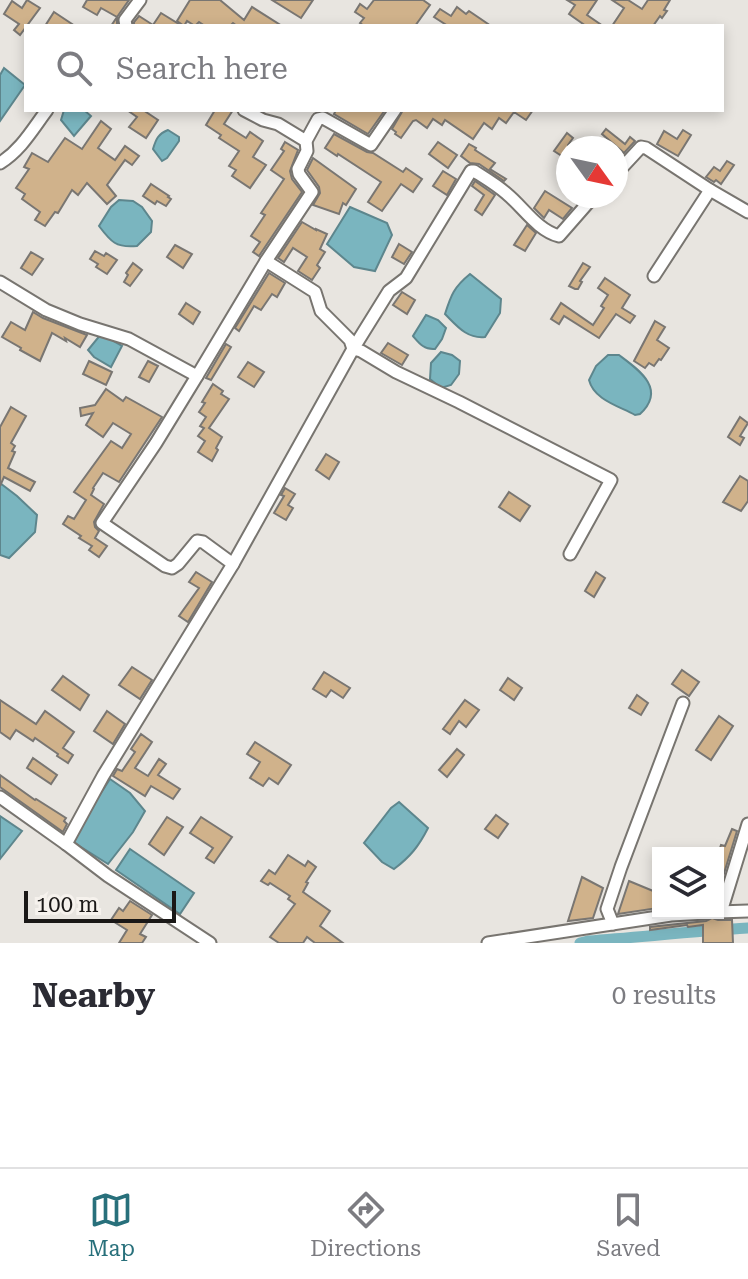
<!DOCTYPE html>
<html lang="en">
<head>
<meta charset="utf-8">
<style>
	:root { --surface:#fff; --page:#f2f2f3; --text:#2b2b33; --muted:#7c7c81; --line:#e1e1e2; --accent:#28707b }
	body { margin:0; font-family:"Roboto Serif",serif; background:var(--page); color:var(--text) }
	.controls { position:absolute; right:24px; bottom:24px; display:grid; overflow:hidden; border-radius:0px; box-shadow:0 4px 12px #0003 }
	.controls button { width:72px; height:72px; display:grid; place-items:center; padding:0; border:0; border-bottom:2px solid var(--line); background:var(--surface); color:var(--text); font:40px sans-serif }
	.compass { position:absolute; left:556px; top:136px; width:72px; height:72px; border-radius:50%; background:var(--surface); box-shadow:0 4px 12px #0003; rotate:123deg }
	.scale { position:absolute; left:24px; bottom:20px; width:152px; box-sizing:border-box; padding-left:8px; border:4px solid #1a1817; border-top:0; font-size:22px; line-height:28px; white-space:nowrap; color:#1a1817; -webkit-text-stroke:6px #f6f2ed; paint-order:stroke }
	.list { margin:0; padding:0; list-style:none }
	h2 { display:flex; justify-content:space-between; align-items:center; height:104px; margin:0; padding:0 32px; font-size:34px }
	h2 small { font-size:26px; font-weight:400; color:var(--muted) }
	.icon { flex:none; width:44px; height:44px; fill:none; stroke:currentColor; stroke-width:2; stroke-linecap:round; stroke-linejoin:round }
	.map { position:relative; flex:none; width:748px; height:943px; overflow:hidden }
	.search { position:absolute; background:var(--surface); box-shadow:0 4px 12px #0003; left:24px; right:24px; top:24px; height:88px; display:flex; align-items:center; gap:20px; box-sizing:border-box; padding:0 28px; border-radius:0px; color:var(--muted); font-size:30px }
	.sheet { height:224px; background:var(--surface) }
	nav { display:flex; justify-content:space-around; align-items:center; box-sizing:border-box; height:112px; border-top:2px solid var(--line); background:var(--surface); font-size:22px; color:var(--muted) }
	nav a { display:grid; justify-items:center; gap:4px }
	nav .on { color:var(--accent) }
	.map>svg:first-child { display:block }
</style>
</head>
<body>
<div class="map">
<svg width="748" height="943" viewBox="0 0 748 943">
	<rect width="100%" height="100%" fill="#e8e5e0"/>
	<g fill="#7ab5bf" stroke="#5d868d" stroke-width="2">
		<path d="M 4,68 L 25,85 L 0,121 L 0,75 Z"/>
		<path d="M 64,110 L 84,110 L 91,116 L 74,136 L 61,120 Z"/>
		<path d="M 168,130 L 179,137 L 179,141 L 167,158 L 162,161 L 153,149 C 156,139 158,134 168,130 Z"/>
		<path d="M 119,200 L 133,201 L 142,207 L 152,221 L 151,232 L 137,246 C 116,248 111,242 99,226 L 111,207 Z"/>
		<path d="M 350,207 L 387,223 L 392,235 L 375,271 L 354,267 L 327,244 Z"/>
		<path d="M 470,274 L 501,299 L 500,313 L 485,337 C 467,339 457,326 445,314 C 451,295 454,287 470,274 Z"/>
		<path d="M 426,315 L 438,320 L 446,328 L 442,339 L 435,349 C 424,350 419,343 413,336 Z"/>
		<path d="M 101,334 L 122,346 L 111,367 L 94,357 L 88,350 Z"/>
		<path d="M 441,352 L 452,355 L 460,361 L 459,374 L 451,385 L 441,388 L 430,379 L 431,363 Z"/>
		<path d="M 608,355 L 619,355 C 639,370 667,389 640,414 L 635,415 C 619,406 594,400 589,380 L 596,366 Z"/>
		<path d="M 0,483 L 17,496 L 37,515 L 35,532 L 9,558 L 0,555 Z"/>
		<path d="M 110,779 L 130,793 L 145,811 L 133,832 L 108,864 L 73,842 L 73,836 Z"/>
		<path d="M 399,802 L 428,828 C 419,846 410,857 394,869 L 382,862 L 364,843 L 391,808 Z"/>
		<path d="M 0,816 L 22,831 L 0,859 Z"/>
		<path d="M 130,849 L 194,893 L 180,914 L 116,870 Z"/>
	</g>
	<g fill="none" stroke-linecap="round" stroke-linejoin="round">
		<path stroke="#7ab5bf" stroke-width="11" d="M 580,943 L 588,941 C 642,937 695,931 748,928"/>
	</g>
	<g fill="#d0b28b" stroke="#797672" stroke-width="2">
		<path d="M 27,0 L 40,8 L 20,35 L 14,30 L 19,24 L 4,14 L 12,1 L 22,8 Z"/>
		<path d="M 87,0 L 129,0 L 117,17 L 117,26 L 111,26 L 117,17 L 101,8 L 97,15 L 83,7 Z"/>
		<path d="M 190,0 L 220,0 L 244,20 L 252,7 L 282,26 L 237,26 L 233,23 L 230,26 L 205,26 L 199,22 L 195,26 L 187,21 L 184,26 L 177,21 Z"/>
		<path d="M 272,0 L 313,0 L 301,18 Z"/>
		<path d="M 374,0 L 423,0 L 430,5 L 415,26 L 364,26 L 360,23 L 364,18 L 355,12 L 360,4 L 367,9 Z"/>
		<path d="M 567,0 L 597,0 L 587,15 L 603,26 L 586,26 L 569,14 L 575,5 Z"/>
		<path d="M 612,0 L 628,0 L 642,9 L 648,0 L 670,0 L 664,10 L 667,11 L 662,18 L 660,16 L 653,26 L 612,26 L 624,8 Z"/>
		<path d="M 457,7 L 466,14 L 469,11 L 491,26 L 448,26 L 434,17 L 440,9 L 451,16 Z"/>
		<path d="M 54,12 L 75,26 L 45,26 Z"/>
		<path d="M 161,13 L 182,26 L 134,26 L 134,22 L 139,16 L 153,25 Z"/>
		<path d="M 127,110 L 143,110 L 158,120 L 146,138 L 129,127 L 137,117 Z"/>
		<path d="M 215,110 L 233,110 L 224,124 L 246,138 L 250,132 L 263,141 L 253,157 L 266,165 L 250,188 L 232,176 L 236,170 L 229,166 L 239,151 L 219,138 L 221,135 L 206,125 Z"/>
		<path d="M 336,110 L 385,110 L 368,134 L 334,114 Z"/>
		<path d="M 403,110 L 533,110 L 526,120 L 514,112 L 506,123 L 499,118 L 492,129 L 484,123 L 473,139 L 445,120 L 442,125 L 433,119 L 427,128 L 416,120 L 413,121 L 401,138 L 395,134 L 396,132 L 392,129 Z"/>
		<path d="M 101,121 L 111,129 L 98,148 L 115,160 L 125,146 L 139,156 L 132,165 L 125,160 L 107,185 L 116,196 L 107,204 L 87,183 L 78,195 L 72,190 L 58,213 L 55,212 L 45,226 L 35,220 L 40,212 L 22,199 L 25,194 L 16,188 L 29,169 L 24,167 L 32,153 L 48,162 L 65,138 L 82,149 Z"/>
		<path d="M 606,129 L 625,144 L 630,137 L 635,141 L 624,153 L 602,134 Z"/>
		<path d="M 683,130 L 691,135 L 678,156 L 657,144 L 664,131 L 677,139 Z"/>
		<path d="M 567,133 L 573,138 L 568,145 L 568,160 L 554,151 Z"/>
		<path d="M 334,134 L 367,152 L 373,153 L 403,172 L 406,168 L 422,179 L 413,192 L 401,184 L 382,211 L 368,202 L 381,182 L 338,154 L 337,156 L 325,148 Z"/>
		<path d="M 285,142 L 298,150 L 290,171 L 292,179 L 302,192 L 259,256 L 253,252 L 260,242 L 251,236 L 265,215 L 261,213 L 284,179 L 271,170 L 284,151 L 281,149 Z"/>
		<path d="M 438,142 L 457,155 L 448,168 L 429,154 Z"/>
		<path d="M 469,144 L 476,148 L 475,150 L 495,163 L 490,169 L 506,179 L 504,181 L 479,164 L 470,163 L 461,156 Z"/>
		<path d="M 313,158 L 356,189 L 346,205 L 343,203 L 339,214 L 313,205 L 320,193 L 319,187 L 307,170 Z"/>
		<path d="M 727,161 L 734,165 L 721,184 L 716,180 L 714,182 L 706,177 L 714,167 L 720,171 Z"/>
		<path d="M 443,171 L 456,179 L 447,195 L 433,186 Z"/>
		<path d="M 475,181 L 495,195 L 482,215 L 475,210 L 484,195 L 472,186 Z"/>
		<path d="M 151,184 L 169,196 L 168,197 L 171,199 L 166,206 L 157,201 L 155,204 L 143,196 Z"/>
		<path d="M 545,191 L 572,208 L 563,219 L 549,210 L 544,218 L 534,208 Z"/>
		<path d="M 302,222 L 316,230 L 316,229 L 327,234 L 320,249 L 325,252 L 317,265 L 320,268 L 312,280 L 298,271 L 307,257 L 293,248 L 284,262 L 278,258 Z"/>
		<path d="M 527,225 L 536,233 L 525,251 L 514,245 Z"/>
		<path d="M 399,244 L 412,252 L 404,264 L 392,257 Z"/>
		<path d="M 175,245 L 192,254 L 183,268 L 167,257 Z"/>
		<path d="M 95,251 L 104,256 L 106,253 L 117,260 L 107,274 L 96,267 L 98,264 L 90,259 Z"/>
		<path d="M 31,252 L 43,259 L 32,275 L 21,268 Z"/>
		<path d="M 133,263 L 142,270 L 130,286 L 124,282 L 128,275 L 126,273 Z"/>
		<path d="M 583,263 L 590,267 L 580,281 L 582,282 L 578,289 L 575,289 L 569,286 Z"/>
		<path d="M 269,273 L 285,283 L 277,297 L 272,294 L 261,310 L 254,306 L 239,331 L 235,328 Z"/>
		<path d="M 605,278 L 630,295 L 622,308 L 635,316 L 630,323 L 616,314 L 599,338 L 564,316 L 559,324 L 551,319 L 561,303 L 593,325 L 604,308 L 601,306 L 608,295 L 598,288 Z"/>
		<path d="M 402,292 L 415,300 L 407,314 L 393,305 Z"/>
		<path d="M 186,303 L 200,312 L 193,324 L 179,314 Z"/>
		<path d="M 33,312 L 43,318 L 87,335 L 80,347 L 65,338 L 66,341 L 52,333 L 40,361 L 20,350 L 21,348 L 2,337 L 11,322 L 25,330 Z"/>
		<path d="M 655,321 L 665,327 L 657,340 L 669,348 L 661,360 L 659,359 L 654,366 L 649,363 L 645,368 L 634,361 Z"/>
		<path d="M 388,343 L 408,355 L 402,365 L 381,353 Z"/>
		<path d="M 226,344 L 231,347 L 211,380 L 206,378 Z"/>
		<path d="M 89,361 L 112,372 L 106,385 L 83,374 Z"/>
		<path d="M 148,361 L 158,366 L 149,382 L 139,377 Z"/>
		<path d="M 248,362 L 264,372 L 254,387 L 238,377 Z"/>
		<path d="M 213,384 L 223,391 L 221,394 L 229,399 L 209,428 L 222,437 L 216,448 L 218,450 L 212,461 L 198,452 L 205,441 L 198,436 L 204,428 L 200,426 L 206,417 L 199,412 L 205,403 L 202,402 Z"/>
		<path d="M 106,389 L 123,401 L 126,397 L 162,417 L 119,482 L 103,473 L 93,488 L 94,489 L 91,495 L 104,504 L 94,522 L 95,527 L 99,531 L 95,538 L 107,546 L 99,557 L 89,550 L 92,546 L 79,538 L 81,536 L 63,524 L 68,516 L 74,519 L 86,500 L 74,492 L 111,441 L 122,448 L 131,434 L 113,423 L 103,437 L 86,425 L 93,413 L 81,416 L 80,408 L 95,405 Z"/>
		<path d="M 11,407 L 26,416 L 11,443 L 15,446 L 12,451 L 15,452 L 8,468 L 35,482 L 30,491 L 4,477 L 0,486 L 0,427 Z"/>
		<path d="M 740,417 L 748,423 L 740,436 L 744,438 L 740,445 L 728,437 Z"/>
		<path d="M 326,454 L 339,462 L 329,479 L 316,470 Z"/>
		<path d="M 740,476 L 748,481 L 748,501 L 741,511 L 723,502 Z"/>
		<path d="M 285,488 L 295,494 L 288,505 L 293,508 L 286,520 L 274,513 L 284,496 L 281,495 Z"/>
		<path d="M 509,492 L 530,506 L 520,521 L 499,507 Z"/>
		<path d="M 196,572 L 212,582 L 188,622 L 179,616 L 199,588 L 189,582 Z"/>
		<path d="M 596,572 L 605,578 L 594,597 L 585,591 Z"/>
		<path d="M 132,667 L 152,680 L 140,699 L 119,685 Z"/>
		<path d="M 682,670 L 699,682 L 689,696 L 672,684 Z"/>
		<path d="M 324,672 L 350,688 L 343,698 L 331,690 L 326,697 L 313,689 Z"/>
		<path d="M 63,676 L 89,695 L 80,710 L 52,690 Z"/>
		<path d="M 508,678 L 522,688 L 514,700 L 500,690 Z"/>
		<path d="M 637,695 L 648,703 L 641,715 L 629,708 Z"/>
		<path d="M 0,700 L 36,724 L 45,711 L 74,732 L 63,748 L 73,755 L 68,763 L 57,756 L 58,754 L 35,738 L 33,741 L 16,730 L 10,739 L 0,732 Z"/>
		<path d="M 465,700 L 479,710 L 466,727 L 459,721 L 450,734 L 443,729 Z"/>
		<path d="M 107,711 L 125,724 L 113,744 L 94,731 Z"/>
		<path d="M 719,716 L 733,726 L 711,760 L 696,750 Z"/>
		<path d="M 141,734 L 152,742 L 135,768 L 148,776 L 159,759 L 166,764 L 158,775 L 180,789 L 173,799 L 151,786 L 145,796 L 113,776 L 117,769 L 122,771 L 135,752 L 131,749 Z"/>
		<path d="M 255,742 L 291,765 L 278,784 L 269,778 L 263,786 L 250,778 L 260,762 L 247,754 Z"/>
		<path d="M 457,749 L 464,755 L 447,777 L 439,770 Z"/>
		<path d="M 33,758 L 57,775 L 51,784 L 27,768 Z"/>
		<path d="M 0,775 L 35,800 L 36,799 L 66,818 L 64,821 L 67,824 L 63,832 L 0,787 Z"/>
		<path d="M 496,815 L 508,824 L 498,838 L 485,829 Z"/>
		<path d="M 167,817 L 183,827 L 164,855 L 149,844 Z"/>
		<path d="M 201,817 L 232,837 L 214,863 L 206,858 L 213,848 L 190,833 Z"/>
		<path d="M 732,829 L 737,831 L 718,893 L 718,854 L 721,845 L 725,846 Z"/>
		<path d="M 288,855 L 305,866 L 308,861 L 316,867 L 306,882 L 308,883 L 303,892 L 330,911 L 320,926 L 343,943 L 315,943 L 307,937 L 303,943 L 279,943 L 270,937 L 295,904 L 288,899 L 290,896 L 270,883 L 268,885 L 261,881 L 269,870 L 275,874 Z"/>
		<path d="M 582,877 L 603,888 L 593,918 L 568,921 Z"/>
		<path d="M 629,881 L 658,893 L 658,908 L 618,914 Z"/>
		<path d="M 130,901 L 152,915 L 140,934 L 146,937 L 142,943 L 119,943 L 127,930 L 111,920 L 119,908 L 123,911 Z"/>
		<path d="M 712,918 L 718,920 L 732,920 L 733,943 L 703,943 L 703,925 L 688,927 L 687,925 L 650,930 L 650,927 L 706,921 Z"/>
	</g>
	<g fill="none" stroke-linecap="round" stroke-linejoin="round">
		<g stroke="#787570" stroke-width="15">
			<g id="minor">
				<path d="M 126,26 L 125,20 L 140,0"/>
				<path d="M 244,110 L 263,120 L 278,124 L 306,141"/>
				<path d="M 0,163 C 21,150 32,130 47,110"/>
				<path d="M 616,174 L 641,147 L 646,148 L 710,190 L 748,212"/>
				<path d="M 266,261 L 312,192 L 299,174 L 298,169 L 307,151 L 306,141 L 318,119 L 323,118 L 371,145 L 395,110"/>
				<path d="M 654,276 L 710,190"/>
				<path d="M 0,282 L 46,310 L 80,324 L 129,339 L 197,376 L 156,443 L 102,523 L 165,566 L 172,568 L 178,564 L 197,541 L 203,542 L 233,564 L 103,776 L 66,844 L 0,797"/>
				<path d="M 197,376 L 266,261 L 315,292 L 321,311 L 350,340 L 353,349 L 233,564"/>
				<path d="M 570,554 L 611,480 L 459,402 L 396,372 L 361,351 L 353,349 L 389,291 L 406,278 L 471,171 L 474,171 C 485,178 497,185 507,194 C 524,208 537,230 559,236 L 594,196"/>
				<path d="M 66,844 L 108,876 L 210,943"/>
				<path d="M 718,912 L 748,911"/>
				<path d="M 721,912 L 748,824"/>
				<path d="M 613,924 L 607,909 L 621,867 L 683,703"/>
				<path d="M 488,943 L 671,915 L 706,913"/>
			</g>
		</g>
		<use href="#minor" stroke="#fff" stroke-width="11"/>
	</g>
</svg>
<div class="controls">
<button><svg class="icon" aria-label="layers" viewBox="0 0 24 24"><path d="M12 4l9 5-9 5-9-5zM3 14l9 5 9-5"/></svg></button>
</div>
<svg class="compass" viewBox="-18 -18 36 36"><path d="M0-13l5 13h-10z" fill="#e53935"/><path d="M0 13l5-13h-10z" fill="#7c7c81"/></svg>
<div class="scale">100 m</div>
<div class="search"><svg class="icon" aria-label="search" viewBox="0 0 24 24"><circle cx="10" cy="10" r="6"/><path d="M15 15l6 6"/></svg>Search here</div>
</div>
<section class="sheet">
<h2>Nearby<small>0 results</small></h2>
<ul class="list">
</ul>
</section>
<nav>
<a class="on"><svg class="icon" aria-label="map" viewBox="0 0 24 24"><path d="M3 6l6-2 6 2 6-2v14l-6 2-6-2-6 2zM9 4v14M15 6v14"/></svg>Map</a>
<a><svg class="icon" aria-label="directions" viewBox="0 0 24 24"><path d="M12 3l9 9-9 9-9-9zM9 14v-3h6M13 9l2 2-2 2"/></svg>Directions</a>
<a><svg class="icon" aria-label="saved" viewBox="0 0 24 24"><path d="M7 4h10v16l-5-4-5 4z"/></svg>Saved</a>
</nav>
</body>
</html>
